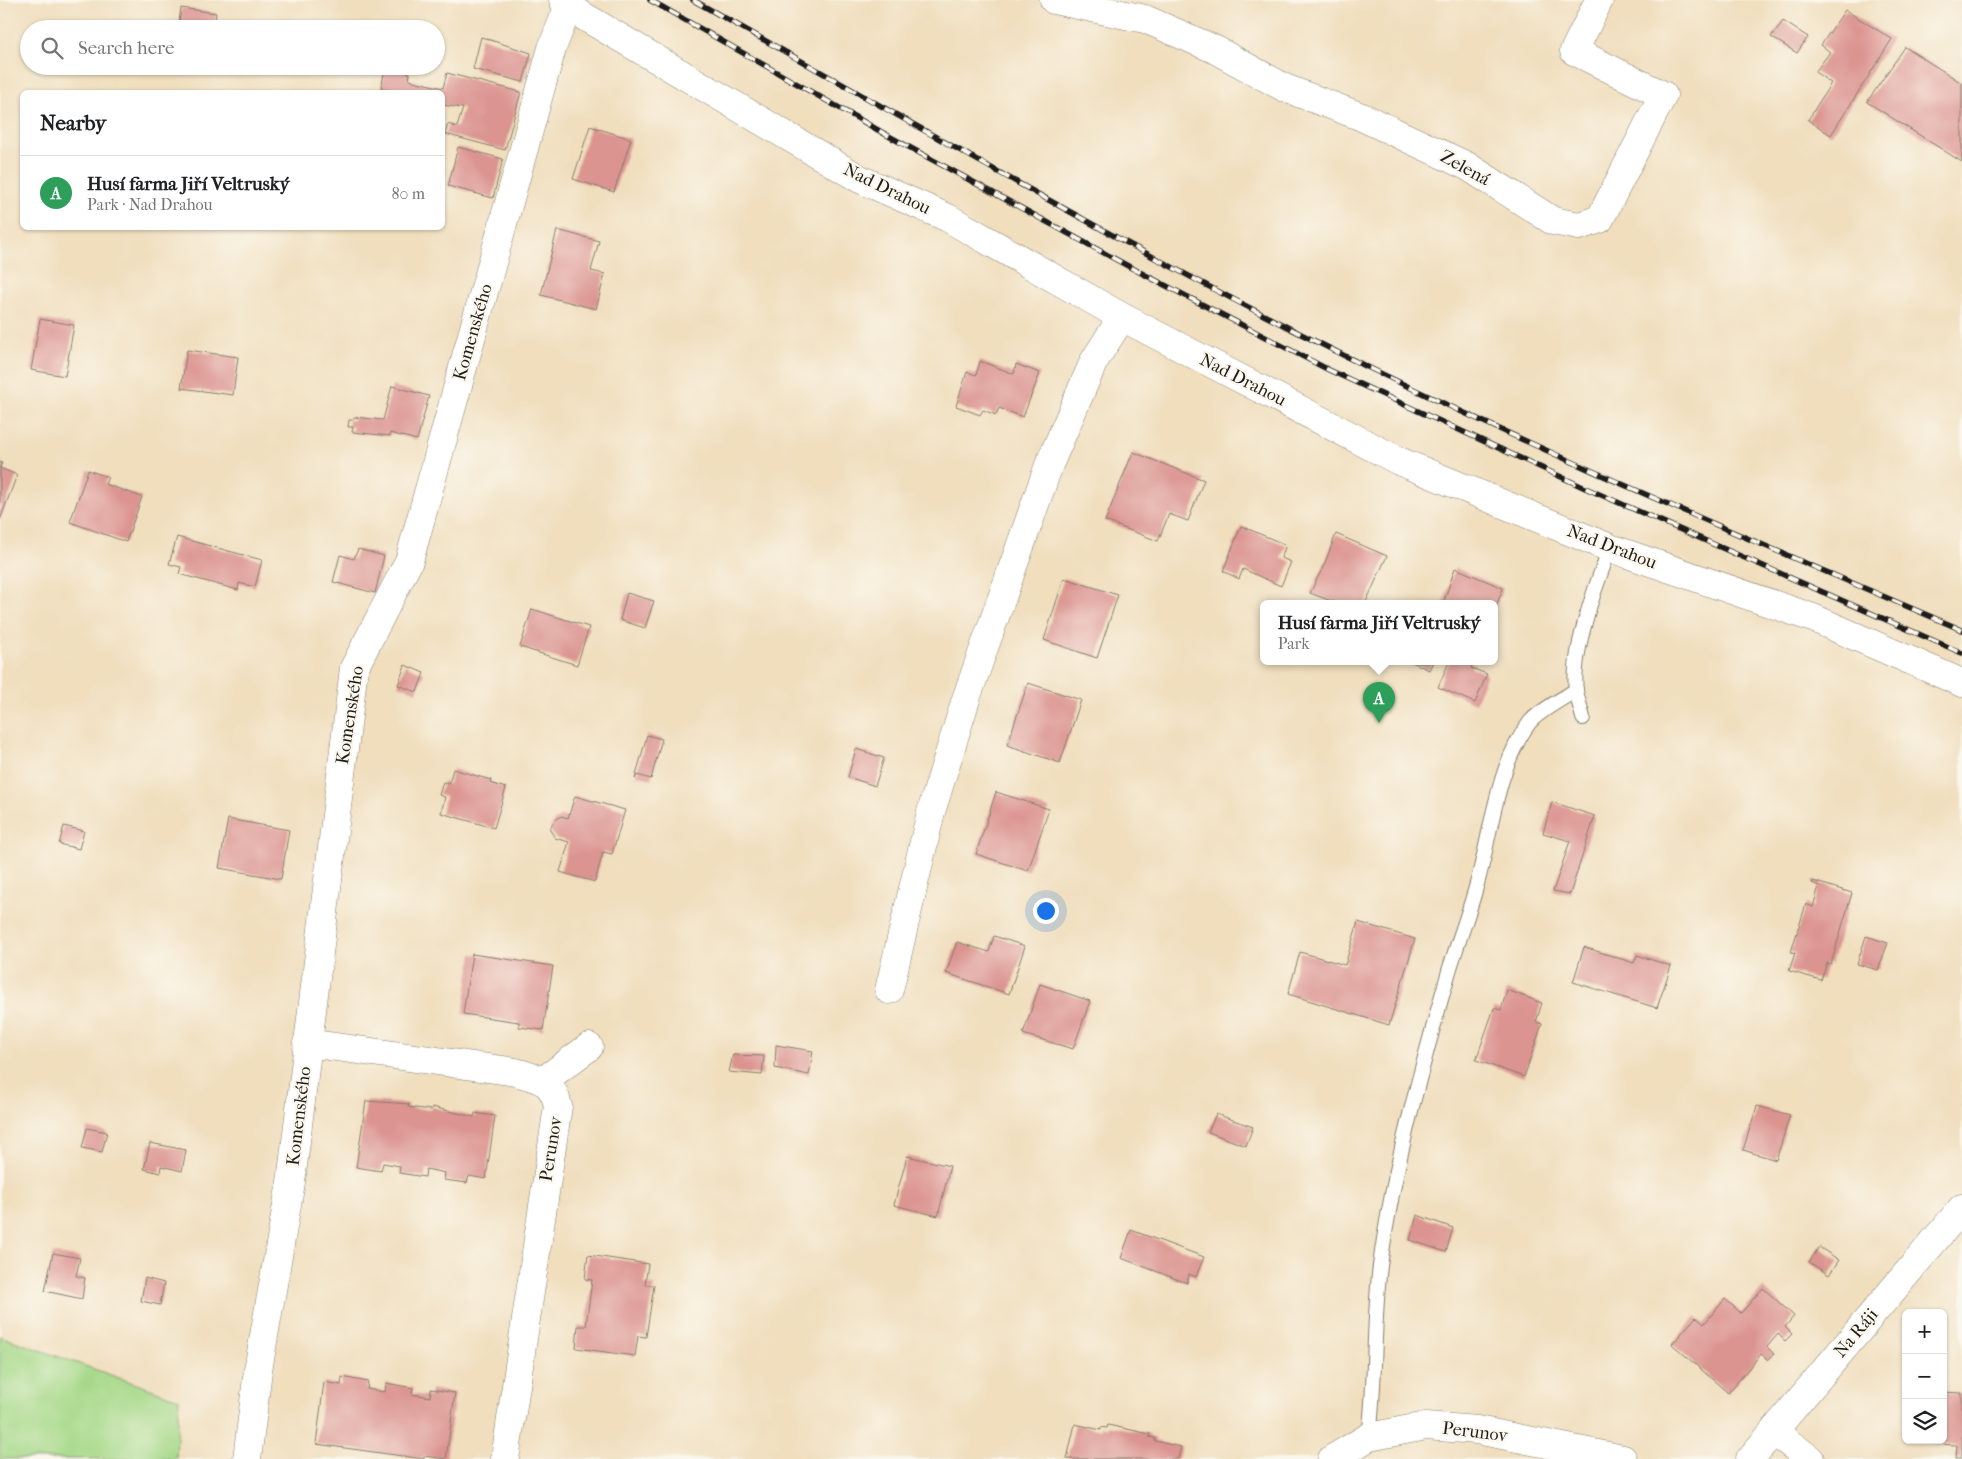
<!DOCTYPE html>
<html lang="en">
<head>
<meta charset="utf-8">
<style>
	:root { --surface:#fff; --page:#f6f6f6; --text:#202124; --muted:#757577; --line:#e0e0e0; --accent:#111827 }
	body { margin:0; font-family:"IM FELL French Canon",serif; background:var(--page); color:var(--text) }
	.controls { position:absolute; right:15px; bottom:15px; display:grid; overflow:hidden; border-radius:8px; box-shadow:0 1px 4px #0004 }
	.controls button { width:45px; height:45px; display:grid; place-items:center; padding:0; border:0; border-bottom:1px solid var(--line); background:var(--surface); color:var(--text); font:25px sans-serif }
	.you { position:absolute; left:1045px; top:910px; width:18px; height:18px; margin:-12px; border:4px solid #fff; border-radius:50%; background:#1a73e8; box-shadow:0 0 0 8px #1a73e833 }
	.badge { display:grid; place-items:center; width:32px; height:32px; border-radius:50%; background:var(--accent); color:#fff; font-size:16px; font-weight:700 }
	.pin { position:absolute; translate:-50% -41px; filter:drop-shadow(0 1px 2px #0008) }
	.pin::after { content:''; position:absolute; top:26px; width:18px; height:15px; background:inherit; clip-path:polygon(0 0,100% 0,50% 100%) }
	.popup { position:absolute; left:1260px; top:600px; width:238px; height:65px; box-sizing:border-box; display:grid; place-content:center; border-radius:8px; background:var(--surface); filter:drop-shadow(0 1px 4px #0005); font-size:16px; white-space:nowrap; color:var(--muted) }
	.popup b { font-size:19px; color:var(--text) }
	.popup::after { content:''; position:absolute; left:50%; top:100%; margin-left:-10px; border:10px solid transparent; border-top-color:var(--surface) }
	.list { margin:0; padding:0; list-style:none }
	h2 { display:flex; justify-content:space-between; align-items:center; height:65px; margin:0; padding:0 20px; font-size:21px }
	h2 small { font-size:16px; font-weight:400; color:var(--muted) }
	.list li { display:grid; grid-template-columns:32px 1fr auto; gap:15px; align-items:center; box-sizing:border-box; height:75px; padding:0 20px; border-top:1px solid var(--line) }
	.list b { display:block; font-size:19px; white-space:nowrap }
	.list p { margin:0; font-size:16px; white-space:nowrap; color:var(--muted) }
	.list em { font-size:16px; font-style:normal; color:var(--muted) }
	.icon { flex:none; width:28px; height:28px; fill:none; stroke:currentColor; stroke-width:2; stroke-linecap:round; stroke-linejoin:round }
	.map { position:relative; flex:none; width:1962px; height:1459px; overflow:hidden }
	.search { position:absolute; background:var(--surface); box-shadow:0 1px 4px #0004; left:20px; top:20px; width:425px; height:55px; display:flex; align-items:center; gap:12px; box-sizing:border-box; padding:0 18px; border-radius:28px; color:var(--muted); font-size:19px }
	.panel { position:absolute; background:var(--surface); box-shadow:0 1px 4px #0004; left:20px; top:90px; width:425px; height:140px; border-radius:8px }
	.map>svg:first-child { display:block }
</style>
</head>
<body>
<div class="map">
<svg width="1962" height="1459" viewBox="0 0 1962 1459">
	<rect width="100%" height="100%" fill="#fbf7ec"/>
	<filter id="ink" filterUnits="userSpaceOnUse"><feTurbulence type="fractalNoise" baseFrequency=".02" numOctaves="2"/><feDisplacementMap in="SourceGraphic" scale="10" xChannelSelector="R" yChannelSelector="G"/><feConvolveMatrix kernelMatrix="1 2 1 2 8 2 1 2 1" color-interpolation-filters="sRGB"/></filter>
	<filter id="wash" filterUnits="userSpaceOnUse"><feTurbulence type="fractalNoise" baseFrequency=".0096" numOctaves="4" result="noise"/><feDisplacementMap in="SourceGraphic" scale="20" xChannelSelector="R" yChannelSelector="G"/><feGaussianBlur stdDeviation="1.12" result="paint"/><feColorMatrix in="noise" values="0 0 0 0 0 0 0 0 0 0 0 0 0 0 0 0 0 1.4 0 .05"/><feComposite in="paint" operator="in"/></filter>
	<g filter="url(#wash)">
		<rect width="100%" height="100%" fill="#f0debd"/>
		<path fill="#a4d887" stroke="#607a52" d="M 0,1336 L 179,1399 L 176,1459 L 0,1459 Z"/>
		<g id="blocks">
			<g fill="#dc9491">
				<path d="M 181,8 L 216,13 L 214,29 L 178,29 Z"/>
				<path d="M 1845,10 L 1892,39 L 1831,135 L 1808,120 L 1831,83 L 1815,72 L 1830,52 L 1821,45 Z"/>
				<path d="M 1783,21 L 1808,37 L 1797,53 L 1771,37 Z"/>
				<path d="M 481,37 L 531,53 L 523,82 L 473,69 Z"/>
				<path d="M 1905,47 L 1962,83 L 1962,162 L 1867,102 Z"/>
				<path d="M 385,68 L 410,73 L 409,80 L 443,88 L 447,73 L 521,92 L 505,150 L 445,134 L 448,124 L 457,127 L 463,108 L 442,105 L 442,92 L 394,92 L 381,89 Z"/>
				<path d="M 590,126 L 631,139 L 614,192 L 573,179 Z"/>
				<path d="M 458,147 L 503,159 L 493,198 L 448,186 Z"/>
				<path d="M 557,230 L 599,241 L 591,271 L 605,274 L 596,309 L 541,295 Z"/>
				<path d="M 40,319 L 74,325 L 65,376 L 31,370 Z"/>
				<path d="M 187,350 L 238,357 L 233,395 L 181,388 Z"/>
				<path d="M 980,361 L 1014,374 L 1016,364 L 1040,373 L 1023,417 L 999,408 L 996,415 L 983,410 L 980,415 L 956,406 L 967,372 L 976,375 Z"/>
				<path d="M 392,386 L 429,396 L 417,440 L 390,433 L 390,436 L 352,432 L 353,427 L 348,427 L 349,420 L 353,420 L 354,417 L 383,420 Z"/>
				<path d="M 1133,452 L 1204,480 L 1188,521 L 1169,514 L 1158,541 L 1105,521 Z"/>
				<path d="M 0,462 L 2,463 L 0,468 L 17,475 L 0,520 Z"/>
				<path d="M 88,470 L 108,477 L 105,484 L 142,497 L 126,542 L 70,522 Z"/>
				<path d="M 1241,526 L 1286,545 L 1281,558 L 1291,562 L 1281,586 L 1243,569 L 1239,579 L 1223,571 Z"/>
				<path d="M 1336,534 L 1387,556 L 1365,604 L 1339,604 L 1310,593 L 1324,565 Z"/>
				<path d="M 177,537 L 262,560 L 255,587 L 239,583 L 238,590 L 179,574 L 181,567 L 169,564 Z"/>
				<path d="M 358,549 L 384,556 L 375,593 L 333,582 L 340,555 L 354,559 Z"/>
				<path d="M 1455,568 L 1503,588 L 1494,612 L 1494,604 L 1443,604 Z"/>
				<path d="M 1064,578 L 1118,595 L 1097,658 L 1044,640 Z"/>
				<path d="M 627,593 L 654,601 L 645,628 L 620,620 Z"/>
				<path d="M 532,609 L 589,627 L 577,665 L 520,647 Z"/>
				<path d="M 1412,662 L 1433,662 L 1429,670 Z"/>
				<path d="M 1449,662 L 1473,662 L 1471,668 L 1487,674 L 1475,703 L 1438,687 Z"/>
				<path d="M 405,665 L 424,673 L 417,692 L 398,685 Z"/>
				<path d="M 1028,683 L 1081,700 L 1060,763 L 1007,745 Z"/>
				<path d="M 647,735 L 662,739 L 651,779 L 637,775 L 635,779 Z"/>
				<path d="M 856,749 L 884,758 L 875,786 L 848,777 Z"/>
				<path d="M 453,769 L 491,780 L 490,783 L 506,788 L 494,828 L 441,813 L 445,797 L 439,795 L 443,782 L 449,784 Z"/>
				<path d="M 996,792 L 1049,809 L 1028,871 L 976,854 Z"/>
				<path d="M 575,796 L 625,810 L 612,854 L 603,852 L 595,882 L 560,872 L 569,842 L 555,838 L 550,830 L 553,822 L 561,816 L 568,818 Z"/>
				<path d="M 1552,802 L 1595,816 L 1570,894 L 1553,891 L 1570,841 L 1543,833 Z"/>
				<path d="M 228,819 L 289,830 L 281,879 L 219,868 Z"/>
				<path d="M 64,826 L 84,831 L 79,849 L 59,844 Z"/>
				<path d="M 1813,881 L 1852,893 L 1831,964 L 1827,963 L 1821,980 L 1789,971 L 1795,953 L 1791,952 L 1806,904 L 1813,907 L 1819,886 L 1812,883 Z"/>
				<path d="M 1358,922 L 1415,939 L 1389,1025 L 1288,994 L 1300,952 L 1345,965 Z"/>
				<path d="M 994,936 L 1025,946 L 1009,994 L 946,973 L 957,942 L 989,952 Z"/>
				<path d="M 1866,936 L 1888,943 L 1878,970 L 1857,964 Z"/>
				<path d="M 1584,947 L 1634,963 L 1637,955 L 1671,966 L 1657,1008 L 1573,982 Z"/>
				<path d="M 472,954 L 553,966 L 543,1030 L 519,1027 L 519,1022 L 463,1014 Z"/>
				<path d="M 1040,984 L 1090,1001 L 1073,1049 L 1023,1034 Z"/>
				<path d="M 1507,990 L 1542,1003 L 1536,1022 L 1542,1024 L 1524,1077 L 1476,1060 L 1494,1008 L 1501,1010 Z"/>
				<path d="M 776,1045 L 813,1051 L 809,1075 L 775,1068 Z"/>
				<path d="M 733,1055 L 764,1056 L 762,1075 L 729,1072 Z"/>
				<path d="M 366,1101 L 409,1104 L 408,1107 L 431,1110 L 432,1107 L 474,1117 L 475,1113 L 495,1116 L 486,1179 L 469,1176 L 467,1183 L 444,1180 L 445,1173 L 426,1169 L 425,1177 L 399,1173 L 400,1166 L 383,1163 L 381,1171 L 356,1167 Z"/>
				<path d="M 1757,1106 L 1790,1115 L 1776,1160 L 1743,1150 Z"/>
				<path d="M 1216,1114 L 1253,1127 L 1246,1146 L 1208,1132 Z"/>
				<path d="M 87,1128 L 107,1132 L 102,1152 L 82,1148 Z"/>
				<path d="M 150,1143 L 186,1150 L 182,1171 L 161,1166 L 160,1173 L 144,1169 Z"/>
				<path d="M 907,1156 L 950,1166 L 938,1216 L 894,1205 Z"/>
				<path d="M 1417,1215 L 1453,1228 L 1446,1252 L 1410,1240 Z"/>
				<path d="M 1131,1230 L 1204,1257 L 1196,1277 L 1189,1274 L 1187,1283 L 1121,1258 Z"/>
				<path d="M 1819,1247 L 1839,1260 L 1829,1275 L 1809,1262 Z"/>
				<path d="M 53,1253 L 80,1258 L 76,1276 L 85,1278 L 82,1299 L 45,1291 Z"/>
				<path d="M 588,1255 L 648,1264 L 645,1285 L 654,1285 L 646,1337 L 638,1336 L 635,1356 L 576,1348 L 578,1326 L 586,1326 L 592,1280 L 585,1279 Z"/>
				<path d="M 145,1278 L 164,1283 L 160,1305 L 141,1301 Z"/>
				<path d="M 1763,1288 L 1794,1316 L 1785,1327 L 1792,1334 L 1785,1341 L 1778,1334 L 1767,1347 L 1774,1354 L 1768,1360 L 1761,1354 L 1728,1393 L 1672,1344 L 1696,1317 L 1704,1324 L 1725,1299 L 1741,1313 Z"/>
				<path d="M 342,1377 L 368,1382 L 367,1389 L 385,1392 L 386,1383 L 413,1388 L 412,1394 L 430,1397 L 431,1389 L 455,1393 L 446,1459 L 424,1456 L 424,1459 L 316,1444 L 324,1382 L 341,1385 Z"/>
				<path d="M 1943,1392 L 1962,1393 L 1962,1458 L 1956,1458 L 1957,1445 L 1935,1444 L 1935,1440 L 1943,1440 Z"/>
				<path d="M 1075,1424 L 1101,1430 L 1101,1427 L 1107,1428 L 1108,1425 L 1150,1434 L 1149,1437 L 1155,1438 L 1155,1441 L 1181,1447 L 1178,1459 L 1067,1459 Z"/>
			</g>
		</g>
	</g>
	<g filter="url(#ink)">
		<use href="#blocks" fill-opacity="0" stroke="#867d6c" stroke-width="1"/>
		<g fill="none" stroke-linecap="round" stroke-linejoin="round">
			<g stroke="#867d6c" stroke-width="16">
				<g id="service">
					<path d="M 1583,718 C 1581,709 1578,700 1576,691 C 1571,652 1596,585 1610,548"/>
					<path d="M 1369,1437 C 1376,1380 1373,1323 1380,1266 C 1393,1169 1422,1066 1449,971 C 1458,941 1470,911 1478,880 C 1492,829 1497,765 1530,722 C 1539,711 1564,698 1576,690"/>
				</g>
			</g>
			<g stroke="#867d6c" stroke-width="29">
				<g id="minor">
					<path d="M 563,0 L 568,7 L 860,179 L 948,218 L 1122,317 L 1399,461 L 1610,548 L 1813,618 L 1962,683"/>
					<path d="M 1054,0 L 1145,19 L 1214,49 L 1285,88 L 1362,117 L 1467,166 L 1553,221 L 1579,226 L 1600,219 L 1663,95 L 1574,51 L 1599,0"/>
					<path d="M 889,990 L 931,812 L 967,696 L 1049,465 L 1094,361 L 1122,317"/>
					<path d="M 307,1043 L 516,1072 C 540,1080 552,1079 558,1106 L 505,1459"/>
					<path d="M 543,1081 L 589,1047"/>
					<path d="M 1773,1431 L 1810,1459"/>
					<path d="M 247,1459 L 258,1370 L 291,1182 L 354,668 L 409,561 L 552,48 L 571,0"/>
					<path d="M 1332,1459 L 1369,1437 L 1426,1426 L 1477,1430 L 1623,1459"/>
					<path d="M 1750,1459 L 1962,1208"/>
				</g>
			</g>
			<use href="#service" stroke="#fff" stroke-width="14"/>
			<use href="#minor" stroke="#fff" stroke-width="28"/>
			<g stroke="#1c1c1c" stroke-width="5.5">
				<g id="rail">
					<path d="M 650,0 L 885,134 L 1128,266 L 1329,370 L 1583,487 L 1962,653"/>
					<path d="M 693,0 C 909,121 1122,246 1343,355 C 1546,455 1755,541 1962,630"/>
				</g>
			</g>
			<use href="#rail" stroke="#fbf7ec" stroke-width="4" stroke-dasharray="11" stroke-linecap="butt"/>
		</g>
	</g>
	<g text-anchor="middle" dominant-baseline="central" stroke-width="4.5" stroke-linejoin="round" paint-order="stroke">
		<g font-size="18" fill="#1c1c1c" stroke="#fbf7ec">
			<text transform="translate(1465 168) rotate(29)">Zelená</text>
			<text transform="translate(887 189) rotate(26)">Nad Drahou</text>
			<text transform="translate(473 332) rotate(-74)">Komenského</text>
			<text transform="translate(1243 380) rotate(27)">Nad Drahou</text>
			<text transform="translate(1612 547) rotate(21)">Nad Drahou</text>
			<text transform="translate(350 715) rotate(-81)">Komenského</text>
			<text transform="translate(299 1116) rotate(-83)">Komenského</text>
			<text transform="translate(551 1149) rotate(-81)">Perunov</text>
			<text transform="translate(1856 1333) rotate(-50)">Na Ráji</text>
			<text transform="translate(1475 1432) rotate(7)">Perunov</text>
		</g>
	</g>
</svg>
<div class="controls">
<button>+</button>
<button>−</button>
<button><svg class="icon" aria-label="layers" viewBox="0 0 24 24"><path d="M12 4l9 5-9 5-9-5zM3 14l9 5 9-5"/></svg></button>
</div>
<div class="you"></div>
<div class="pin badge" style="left:1379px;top:723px;background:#2e9e5b">A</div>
<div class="popup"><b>Husí farma Jiří Veltruský</b>Park</div>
<div class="search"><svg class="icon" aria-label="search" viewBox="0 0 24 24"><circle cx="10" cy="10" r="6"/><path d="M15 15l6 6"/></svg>Search here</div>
<section class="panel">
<h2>Nearby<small></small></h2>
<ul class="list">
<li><span class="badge" style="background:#2e9e5b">A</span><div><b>Husí farma Jiří Veltruský</b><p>Park · Nad Drahou</p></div><em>80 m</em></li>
</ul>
</section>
</div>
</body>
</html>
